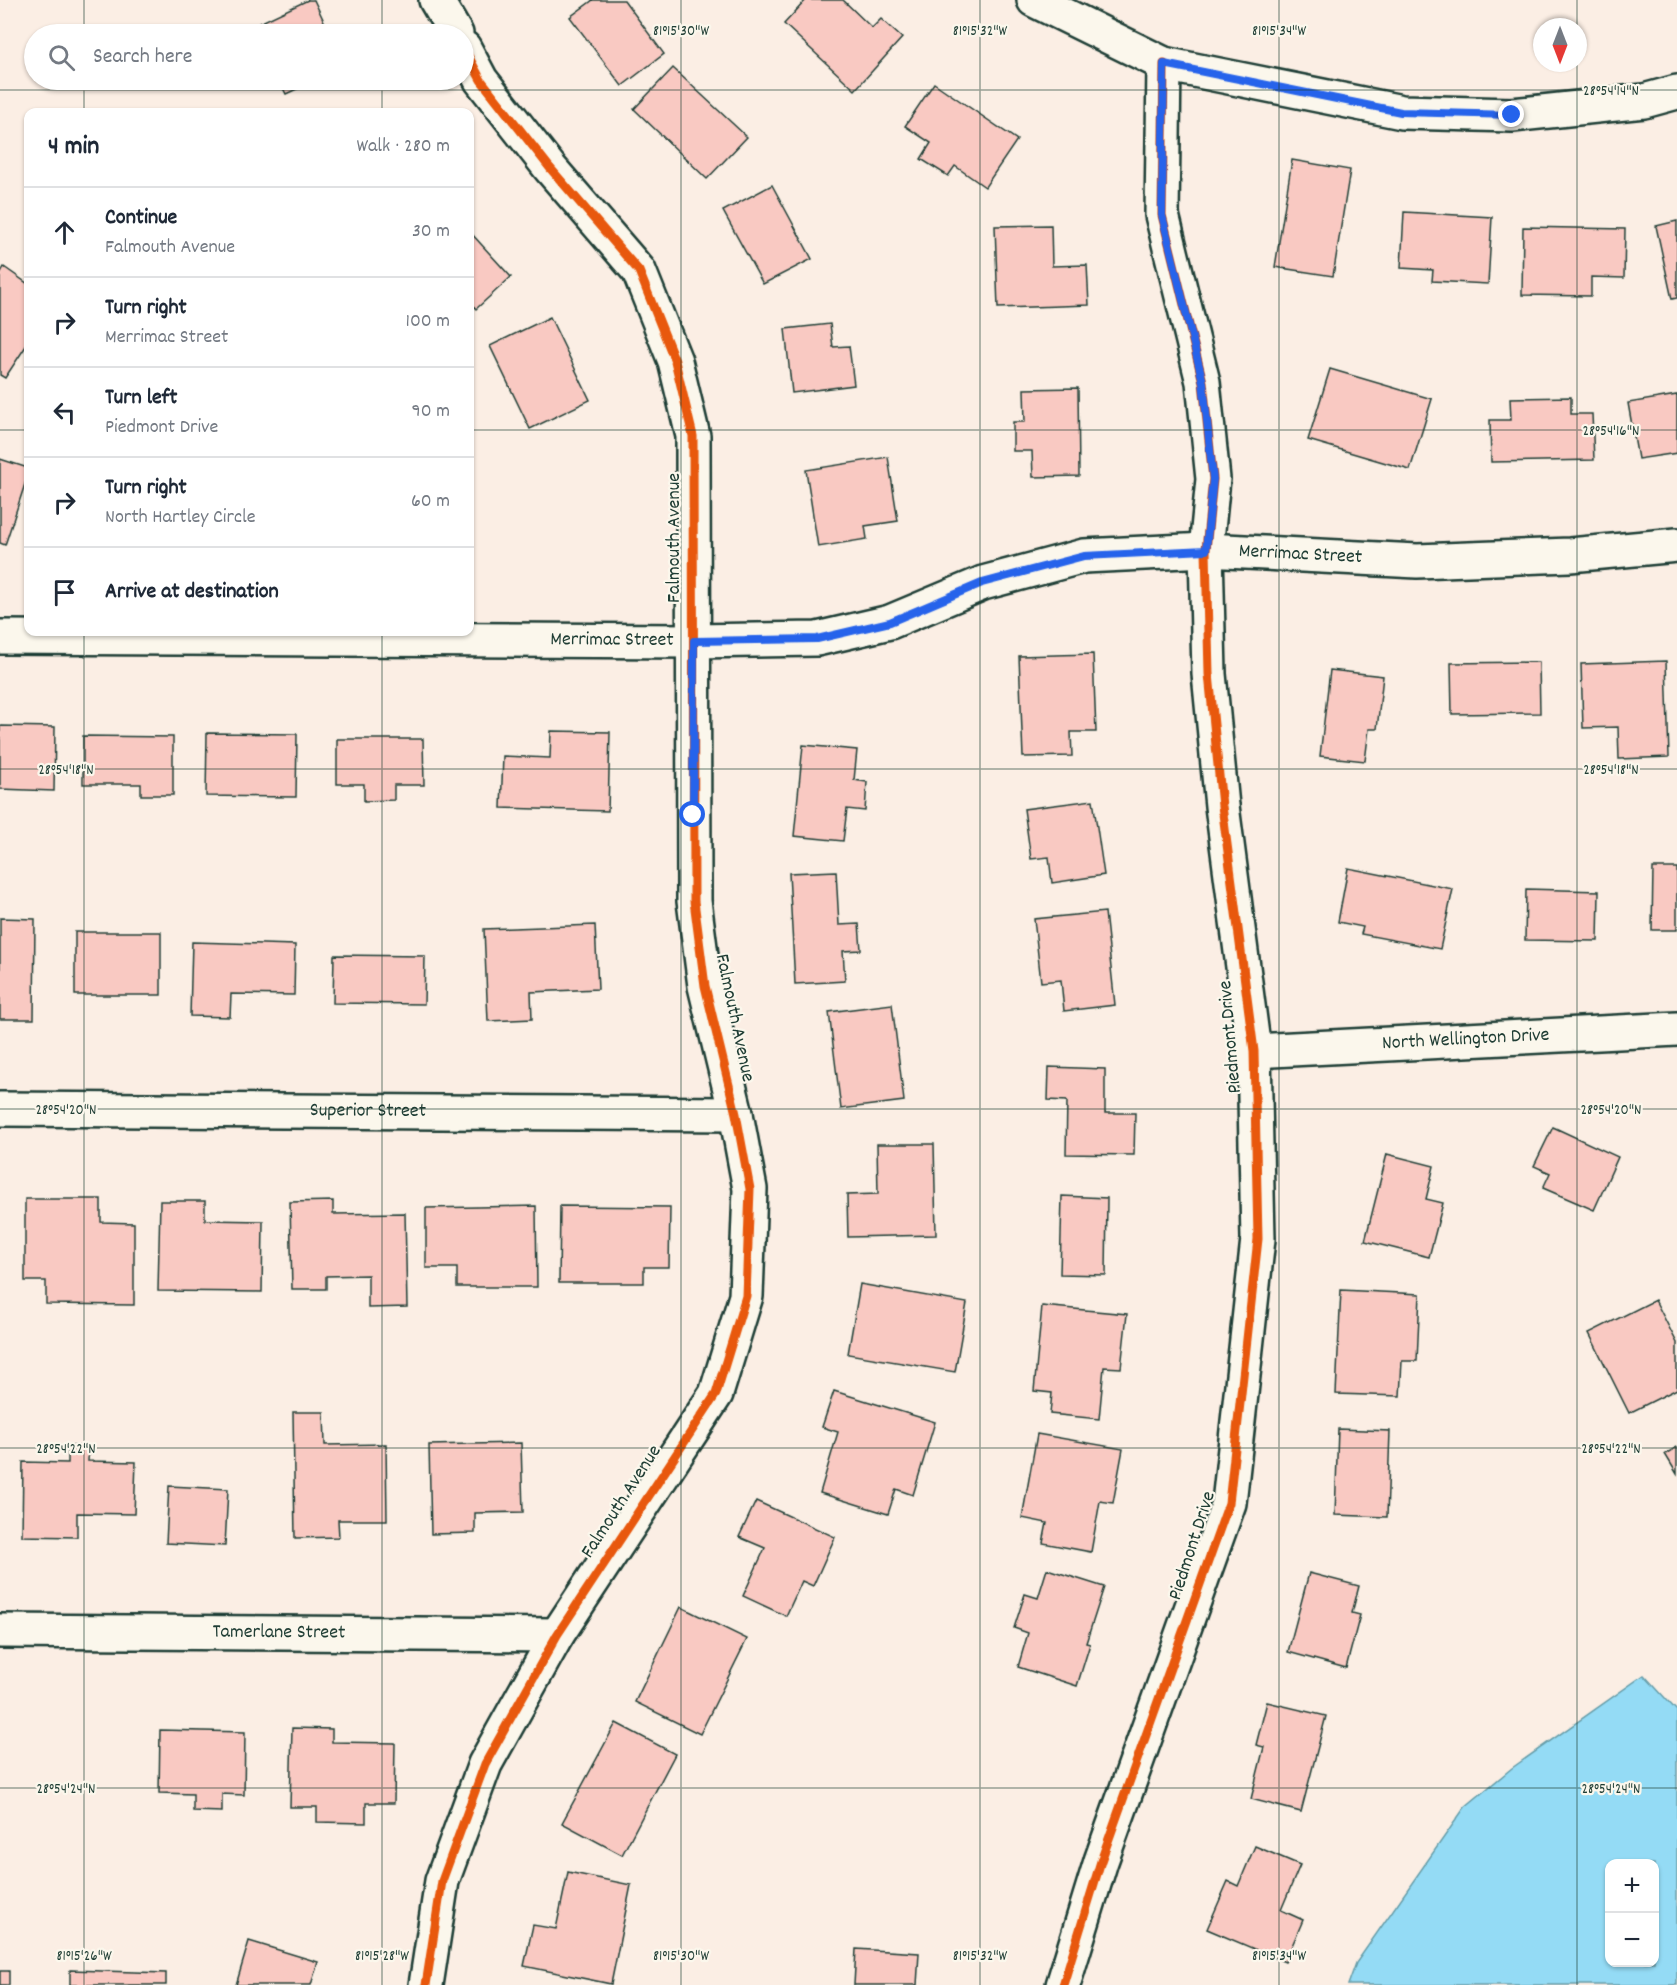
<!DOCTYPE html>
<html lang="en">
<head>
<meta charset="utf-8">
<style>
	:root { --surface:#fff; --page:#f2f2f3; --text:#1f2937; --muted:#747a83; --line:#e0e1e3 }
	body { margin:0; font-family:Dekko,sans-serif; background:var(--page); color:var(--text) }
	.controls { position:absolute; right:18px; bottom:18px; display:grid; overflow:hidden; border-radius:12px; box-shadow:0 2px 4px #0004 }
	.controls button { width:54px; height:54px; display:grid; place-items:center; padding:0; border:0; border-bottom:2px solid var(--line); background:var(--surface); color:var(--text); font:30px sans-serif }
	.compass { position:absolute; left:1533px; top:18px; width:54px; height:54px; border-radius:50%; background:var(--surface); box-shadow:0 2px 4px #0004; rotate:180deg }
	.stop { position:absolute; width:18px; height:18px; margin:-14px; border:4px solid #2563eb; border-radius:50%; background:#fff }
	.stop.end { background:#2563eb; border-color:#fff; box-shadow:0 2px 6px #0008 }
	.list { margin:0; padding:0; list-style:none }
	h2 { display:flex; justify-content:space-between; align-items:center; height:78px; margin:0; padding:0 24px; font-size:26px }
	h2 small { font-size:20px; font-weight:400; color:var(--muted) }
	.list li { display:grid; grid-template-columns:39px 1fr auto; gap:18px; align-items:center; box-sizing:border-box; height:90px; padding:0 24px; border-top:2px solid var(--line) }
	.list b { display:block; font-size:22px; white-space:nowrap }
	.list p { margin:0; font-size:20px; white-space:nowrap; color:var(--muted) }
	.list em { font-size:20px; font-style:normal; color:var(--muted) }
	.icon { flex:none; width:33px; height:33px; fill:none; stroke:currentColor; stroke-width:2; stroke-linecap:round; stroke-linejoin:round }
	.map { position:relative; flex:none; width:1677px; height:1985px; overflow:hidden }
	.search { position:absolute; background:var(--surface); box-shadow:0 2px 4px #0004; left:24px; top:24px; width:450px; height:66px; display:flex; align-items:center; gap:15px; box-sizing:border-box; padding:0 21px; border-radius:33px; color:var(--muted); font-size:22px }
	.panel { position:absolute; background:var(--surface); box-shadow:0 2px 4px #0004; left:24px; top:108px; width:450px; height:528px; border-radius:12px }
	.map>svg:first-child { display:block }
</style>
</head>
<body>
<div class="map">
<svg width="1677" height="1985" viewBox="0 0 1677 1985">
	<rect width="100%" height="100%" fill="#fbeee4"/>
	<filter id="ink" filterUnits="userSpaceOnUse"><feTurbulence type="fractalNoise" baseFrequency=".0167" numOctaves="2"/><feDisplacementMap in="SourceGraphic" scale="12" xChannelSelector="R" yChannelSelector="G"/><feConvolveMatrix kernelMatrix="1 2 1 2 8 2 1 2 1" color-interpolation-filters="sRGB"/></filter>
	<g filter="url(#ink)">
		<path fill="#94dbf5" stroke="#659ca8" stroke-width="1.5" fill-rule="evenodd" d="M 1644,1675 L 1677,1711 L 1677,1985 L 1348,1985 L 1356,1963 L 1465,1807 L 1512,1768 ZM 1610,1864 L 1654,1864 L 1654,1962 L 1610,1962 Z"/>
		<g fill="#f9c9c2" stroke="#1f3d34" stroke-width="1.5">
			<path d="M 308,0 L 314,0 L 330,34 L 257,34 L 253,26 Z"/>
			<path d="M 593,0 L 624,0 L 664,54 L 622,86 L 570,17 Z"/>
			<path d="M 806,0 L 843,0 L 872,28 L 881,19 L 902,38 L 855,90 L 784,24 Z"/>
			<path d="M 673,68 L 747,137 L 707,179 L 634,109 Z"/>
			<path d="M 279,80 L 316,80 L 286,94 Z"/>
			<path d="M 934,83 L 1017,140 L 985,187 L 955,166 L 948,176 L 921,159 L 931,143 L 905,126 Z"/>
			<path d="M 1292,160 L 1350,170 L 1333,276 L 1275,267 Z"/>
			<path d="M 772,185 L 812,259 L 763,284 L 723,211 Z"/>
			<path d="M 1404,212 L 1492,217 L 1488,284 L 1432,281 L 1433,270 L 1401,268 Z"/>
			<path d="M 1677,221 L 1677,298 L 1672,299 L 1656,226 Z"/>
			<path d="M 1051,225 L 1052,266 L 1087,265 L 1089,305 L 998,308 L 995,226 Z"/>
			<path d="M 1523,227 L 1625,229 L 1624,278 L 1591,277 L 1591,296 L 1522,295 Z"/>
			<path d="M 470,232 L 511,277 L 476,309 L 470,302 Z"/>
			<path d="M 4,267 L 28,284 L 28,343 L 5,378 L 0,375 L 0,274 Z"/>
			<path d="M 550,317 L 590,400 L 530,429 L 490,346 Z"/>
			<path d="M 830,324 L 833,347 L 849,346 L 854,385 L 792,393 L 785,329 Z"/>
			<path d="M 1330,369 L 1432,399 L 1410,470 L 1308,440 Z"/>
			<path d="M 1078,388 L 1079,476 L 1033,477 L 1032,451 L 1013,451 L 1013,422 L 1025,422 L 1024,389 Z"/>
			<path d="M 1677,395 L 1677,453 L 1638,459 L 1628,403 Z"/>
			<path d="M 1571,397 L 1571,414 L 1592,414 L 1594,460 L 1491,462 L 1490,420 L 1511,420 L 1510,398 Z"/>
			<path d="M 888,457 L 898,521 L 865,526 L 867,539 L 818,547 L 806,470 Z"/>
			<path d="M 0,459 L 28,468 L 28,475 L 5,545 L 0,543 Z"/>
			<path d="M 1093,654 L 1096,732 L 1071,732 L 1072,756 L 1023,757 L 1019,656 Z"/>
			<path d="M 1666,661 L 1669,757 L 1619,759 L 1618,727 L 1583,728 L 1581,664 Z"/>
			<path d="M 1539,662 L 1540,713 L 1452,714 L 1451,663 Z"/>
			<path d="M 1330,670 L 1383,676 L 1377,729 L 1369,729 L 1365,761 L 1320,756 Z"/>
			<path d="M 0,726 L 55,727 L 54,791 L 0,789 Z"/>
			<path d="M 551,731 L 610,732 L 608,811 L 501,808 L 503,756 L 550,758 Z"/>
			<path d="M 207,733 L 297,734 L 296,797 L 206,796 Z"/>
			<path d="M 83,736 L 173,737 L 173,795 L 141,795 L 141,784 L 83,784 Z"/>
			<path d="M 337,739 L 423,739 L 424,785 L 394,785 L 394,800 L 364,801 L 364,784 L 337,784 Z"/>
			<path d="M 803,745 L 857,750 L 854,780 L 867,782 L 865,811 L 847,809 L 843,841 L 794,836 Z"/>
			<path d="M 1093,800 L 1104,875 L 1052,883 L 1049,857 L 1031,859 L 1024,809 Z"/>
			<path d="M 1348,868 L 1453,889 L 1440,949 L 1361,934 L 1363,927 L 1338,922 Z"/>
			<path d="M 1653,868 L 1677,868 L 1677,930 L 1652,930 Z"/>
			<path d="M 836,871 L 839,925 L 859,924 L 861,950 L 843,951 L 845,981 L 795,984 L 789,873 Z"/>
			<path d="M 1526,889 L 1599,891 L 1598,941 L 1525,940 Z"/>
			<path d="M 1105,912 L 1115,1005 L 1064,1011 L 1061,980 L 1041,982 L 1034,919 Z"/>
			<path d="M 0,918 L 35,919 L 34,1019 L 0,1019 Z"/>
			<path d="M 595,925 L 598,989 L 531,992 L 532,1019 L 488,1021 L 484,929 Z"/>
			<rect x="75" y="932" width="86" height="63"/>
			<path d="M 192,942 L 295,945 L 294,995 L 231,994 L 230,1017 L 190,1016 Z"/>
			<path d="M 334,955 L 425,956 L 424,1004 L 333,1003 Z"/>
			<path d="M 892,1004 L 904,1101 L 841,1109 L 829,1012 Z"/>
			<path d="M 1049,1067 L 1105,1069 L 1105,1113 L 1135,1113 L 1134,1155 L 1066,1154 L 1067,1101 L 1048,1100 Z"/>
			<path d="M 1553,1127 L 1618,1157 L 1594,1210 L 1543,1188 L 1550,1173 L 1534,1166 Z"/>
			<path d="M 877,1144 L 934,1144 L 936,1235 L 848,1237 L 847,1195 L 878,1194 Z"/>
			<path d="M 1387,1154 L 1434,1166 L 1426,1199 L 1443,1203 L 1429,1257 L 1365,1241 Z"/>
			<path d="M 1062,1196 L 1107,1198 L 1106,1275 L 1060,1274 Z"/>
			<path d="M 25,1199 L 101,1199 L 101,1222 L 134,1223 L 134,1305 L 46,1304 L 46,1281 L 25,1281 Z"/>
			<path d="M 160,1201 L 205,1201 L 205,1220 L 263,1221 L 262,1292 L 158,1291 Z"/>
			<path d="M 333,1201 L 333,1214 L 405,1213 L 407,1307 L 368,1308 L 368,1275 L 326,1276 L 326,1289 L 292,1289 L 290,1202 Z"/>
			<path d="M 536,1206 L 537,1287 L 457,1287 L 457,1268 L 426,1268 L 426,1208 Z"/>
			<path d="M 560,1206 L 670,1207 L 669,1267 L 644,1267 L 644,1283 L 559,1283 Z"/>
			<path d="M 860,1284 L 967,1303 L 955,1372 L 848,1354 Z"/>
			<path d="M 1341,1290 L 1420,1294 L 1417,1361 L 1402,1361 L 1400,1396 L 1336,1394 Z"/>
			<path d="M 1655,1300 L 1677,1343 L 1677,1389 L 1629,1413 L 1589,1333 Z"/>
			<path d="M 1042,1306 L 1127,1314 L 1121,1368 L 1104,1367 L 1099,1419 L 1050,1414 L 1052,1393 L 1034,1391 Z"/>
			<path d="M 834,1391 L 935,1422 L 913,1495 L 896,1489 L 888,1514 L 820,1493 L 838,1432 L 822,1427 Z"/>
			<path d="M 293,1412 L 324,1412 L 325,1445 L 386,1444 L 387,1520 L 338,1520 L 339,1537 L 295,1538 Z"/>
			<path d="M 1338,1429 L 1390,1431 L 1387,1517 L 1335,1515 Z"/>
			<path d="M 1037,1434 L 1123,1449 L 1113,1503 L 1100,1501 L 1091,1552 L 1043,1543 L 1047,1523 L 1022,1518 Z"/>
			<path d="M 521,1443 L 523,1512 L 475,1513 L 475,1533 L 431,1534 L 429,1445 Z"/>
			<path d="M 68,1446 L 89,1446 L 88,1461 L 136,1462 L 134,1514 L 77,1513 L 77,1537 L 22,1536 L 23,1462 L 68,1463 Z"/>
			<path d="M 1677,1447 L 1677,1474 L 1665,1454 Z"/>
			<path d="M 169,1486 L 228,1489 L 225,1546 L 166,1543 Z"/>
			<path d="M 756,1501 L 835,1537 L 813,1586 L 802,1581 L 786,1616 L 743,1596 L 765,1548 L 739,1537 Z"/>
			<path d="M 1047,1569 L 1104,1587 L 1086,1643 L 1090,1644 L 1077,1686 L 1018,1667 L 1028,1633 L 1014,1628 L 1025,1594 L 1038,1598 Z"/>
			<path d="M 1309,1573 L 1359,1586 L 1352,1613 L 1360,1615 L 1346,1668 L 1288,1652 Z"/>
			<path d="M 681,1607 L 747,1639 L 700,1734 L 635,1702 Z"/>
			<path d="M 1267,1702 L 1326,1716 L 1301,1812 L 1251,1799 L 1264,1747 L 1256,1745 Z"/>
			<path d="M 616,1723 L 675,1754 L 622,1855 L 562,1823 Z"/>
			<path d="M 292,1728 L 332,1729 L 332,1742 L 395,1743 L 394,1803 L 366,1803 L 366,1823 L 317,1822 L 317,1807 L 290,1807 Z"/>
			<path d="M 160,1730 L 245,1732 L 244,1795 L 222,1794 L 222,1812 L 193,1811 L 193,1794 L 159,1793 Z"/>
			<path d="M 1255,1846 L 1300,1865 L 1281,1910 L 1303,1920 L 1285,1962 L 1207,1929 L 1228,1881 L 1238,1886 Z"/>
			<path d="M 568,1872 L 631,1885 L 611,1984 L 524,1966 L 533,1925 L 556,1929 Z"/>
			<path d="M 249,1941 L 318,1962 L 311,1985 L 236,1985 Z"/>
			<path d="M 856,1949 L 919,1953 L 917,1985 L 854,1985 Z"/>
			<path d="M 70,1970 L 166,1973 L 166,1985 L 70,1985 Z"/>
			<rect x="0" y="1971" width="9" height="14"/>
		</g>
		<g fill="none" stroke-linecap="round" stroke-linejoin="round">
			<g stroke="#1f3d34" stroke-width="38">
				<g id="street">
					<path d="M 436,0 L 456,34"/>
					<path d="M 1034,0 L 1164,64 L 1402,112 L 1512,115 L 1644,101 L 1677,92"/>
					<path id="s1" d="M 0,637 L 694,641 L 817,639 L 890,622 L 983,583 L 1084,556 L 1206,550 L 1417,561 L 1570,555 L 1677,545"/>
					<path id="s2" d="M 1254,1051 L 1677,1029"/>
					<path id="s3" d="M 0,1109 L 736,1114"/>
					<path id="s4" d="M 0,1631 L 557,1635"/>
					<path d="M 426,1985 L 442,1881 L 485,1764 L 557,1635 L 716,1394 L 746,1296 L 750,1189 L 736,1114 L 705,986 L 694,901 L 693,436 L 675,361 L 639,271 L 550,168 L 481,80 L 464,48"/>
					<path d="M 1063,1985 L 1101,1861 L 1229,1503 L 1258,1239 L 1254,1051 L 1222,806 L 1209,674 L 1206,550 L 1213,479 L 1203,382 L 1162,215 L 1164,64"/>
				</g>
			</g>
			<use href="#street" stroke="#fbf7ec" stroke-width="33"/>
			<g stroke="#fbf7ec" stroke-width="13">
				<g id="cycleway">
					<path d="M 426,1985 L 442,1881 L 485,1764 L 557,1635 L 716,1394 L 746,1296 L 750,1189 L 736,1114 L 705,986 L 694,901 L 693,436 L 675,361 L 639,271 L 550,168 L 481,80 L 464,48"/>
					<path d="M 1063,1985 L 1101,1861 L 1229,1503 L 1258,1239 L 1254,1051 L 1222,806 L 1209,674 L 1206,550 L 1213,479 L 1203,382 L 1162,215 L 1164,64"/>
				</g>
			</g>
			<use href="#cycleway" stroke="#e8590c" stroke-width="9"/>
		</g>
	</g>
	<g fill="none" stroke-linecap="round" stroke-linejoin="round" filter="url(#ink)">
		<path stroke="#2563eb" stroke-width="8" d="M 693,815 L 694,641 L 817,639 L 890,622 L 982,583 L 1084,556 L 1206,550 L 1213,479 L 1203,382 L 1162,215 L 1164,64 L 1401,112 L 1512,115"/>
	</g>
	<path fill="none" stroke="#1f3d34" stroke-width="1.5" stroke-opacity="0.45" d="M 84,0 L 84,34M 382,0 L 382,34M 681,0 L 681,1985M 980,0 L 980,1985M 1279,0 L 1279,1985M 1577,0 L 1577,27M 1577,63 L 1577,1985M 84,80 L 84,112M 382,80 L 382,112M 0,90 L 1677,90M 0,430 L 28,430M 470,430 L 1677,430M 84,632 L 84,1985M 382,632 L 382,1985M 0,769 L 1677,769M 0,1109 L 1677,1109M 0,1448 L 1677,1448M 0,1788 L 1677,1788"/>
	<g text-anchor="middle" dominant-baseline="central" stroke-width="4.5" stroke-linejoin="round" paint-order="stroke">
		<g font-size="20" fill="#1f3d34" stroke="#fbf7ec">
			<text transform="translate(675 538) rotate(-90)">Falmouth Avenue</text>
			<text stroke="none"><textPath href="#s1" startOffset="1314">Merrimac Street</textPath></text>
			<text stroke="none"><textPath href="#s1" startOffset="612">Merrimac Street</textPath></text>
			<text transform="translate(734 1018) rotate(78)">Falmouth Avenue</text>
			<text transform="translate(1231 1037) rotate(-95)">Piedmont Drive</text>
			<text stroke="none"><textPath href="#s2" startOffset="212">North Wellington Drive</textPath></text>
			<text stroke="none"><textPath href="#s3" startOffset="368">Superior Street</textPath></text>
			<text transform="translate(622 1502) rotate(-57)">Falmouth Avenue</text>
			<text transform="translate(1193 1546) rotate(-72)">Piedmont Drive</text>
			<text stroke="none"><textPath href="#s4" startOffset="279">Tamerlane Street</textPath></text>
		</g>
	</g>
	<g font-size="15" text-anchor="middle" fill="#1f3d34" stroke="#fbf7ec" stroke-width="4.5" stroke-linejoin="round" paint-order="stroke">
		<text x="681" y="35">81°15'30"W</text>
		<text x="980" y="35">81°15'32"W</text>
		<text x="1279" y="35">81°15'34"W</text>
		<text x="1611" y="95">28°54'14"N</text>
		<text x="1611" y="435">28°54'16"N</text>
		<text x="1611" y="774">28°54'18"N</text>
		<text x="66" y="774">28°54'18"N</text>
		<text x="1611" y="1114">28°54'20"N</text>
		<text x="66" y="1114">28°54'20"N</text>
		<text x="1611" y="1453">28°54'22"N</text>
		<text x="66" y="1453">28°54'22"N</text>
		<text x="1611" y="1793">28°54'24"N</text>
		<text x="66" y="1793">28°54'24"N</text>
		<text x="84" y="1960">81°15'26"W</text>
		<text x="382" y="1960">81°15'28"W</text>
		<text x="681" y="1960">81°15'30"W</text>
		<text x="980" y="1960">81°15'32"W</text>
		<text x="1279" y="1960">81°15'34"W</text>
	</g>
</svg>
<div class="controls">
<button>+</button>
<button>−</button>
</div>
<svg class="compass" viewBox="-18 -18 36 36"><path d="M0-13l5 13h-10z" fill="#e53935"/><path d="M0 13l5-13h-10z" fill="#747a83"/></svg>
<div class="stop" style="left:693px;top:815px"></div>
<div class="stop end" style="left:1512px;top:115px"></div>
<div class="search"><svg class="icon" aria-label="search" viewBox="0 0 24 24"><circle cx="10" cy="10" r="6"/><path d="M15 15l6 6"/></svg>Search here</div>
<section class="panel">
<h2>4 min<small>Walk · 280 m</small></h2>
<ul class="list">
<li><svg class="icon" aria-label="ahead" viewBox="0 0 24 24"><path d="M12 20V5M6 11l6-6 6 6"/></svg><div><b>Continue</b><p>Falmouth Avenue</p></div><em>30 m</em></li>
<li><svg class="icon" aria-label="right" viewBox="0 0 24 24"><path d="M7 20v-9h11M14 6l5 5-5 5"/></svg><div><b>Turn right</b><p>Merrimac Street</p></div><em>100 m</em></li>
<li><svg class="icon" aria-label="left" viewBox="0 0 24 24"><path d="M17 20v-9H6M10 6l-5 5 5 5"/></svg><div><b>Turn left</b><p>Piedmont Drive</p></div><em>90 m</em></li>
<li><svg class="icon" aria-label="right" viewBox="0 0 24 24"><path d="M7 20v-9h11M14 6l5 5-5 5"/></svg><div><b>Turn right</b><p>North Hartley Circle</p></div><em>60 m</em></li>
<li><svg class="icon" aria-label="arrive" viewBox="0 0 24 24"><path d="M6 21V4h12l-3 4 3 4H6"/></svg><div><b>Arrive at destination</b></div></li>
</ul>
</section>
</div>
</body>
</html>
